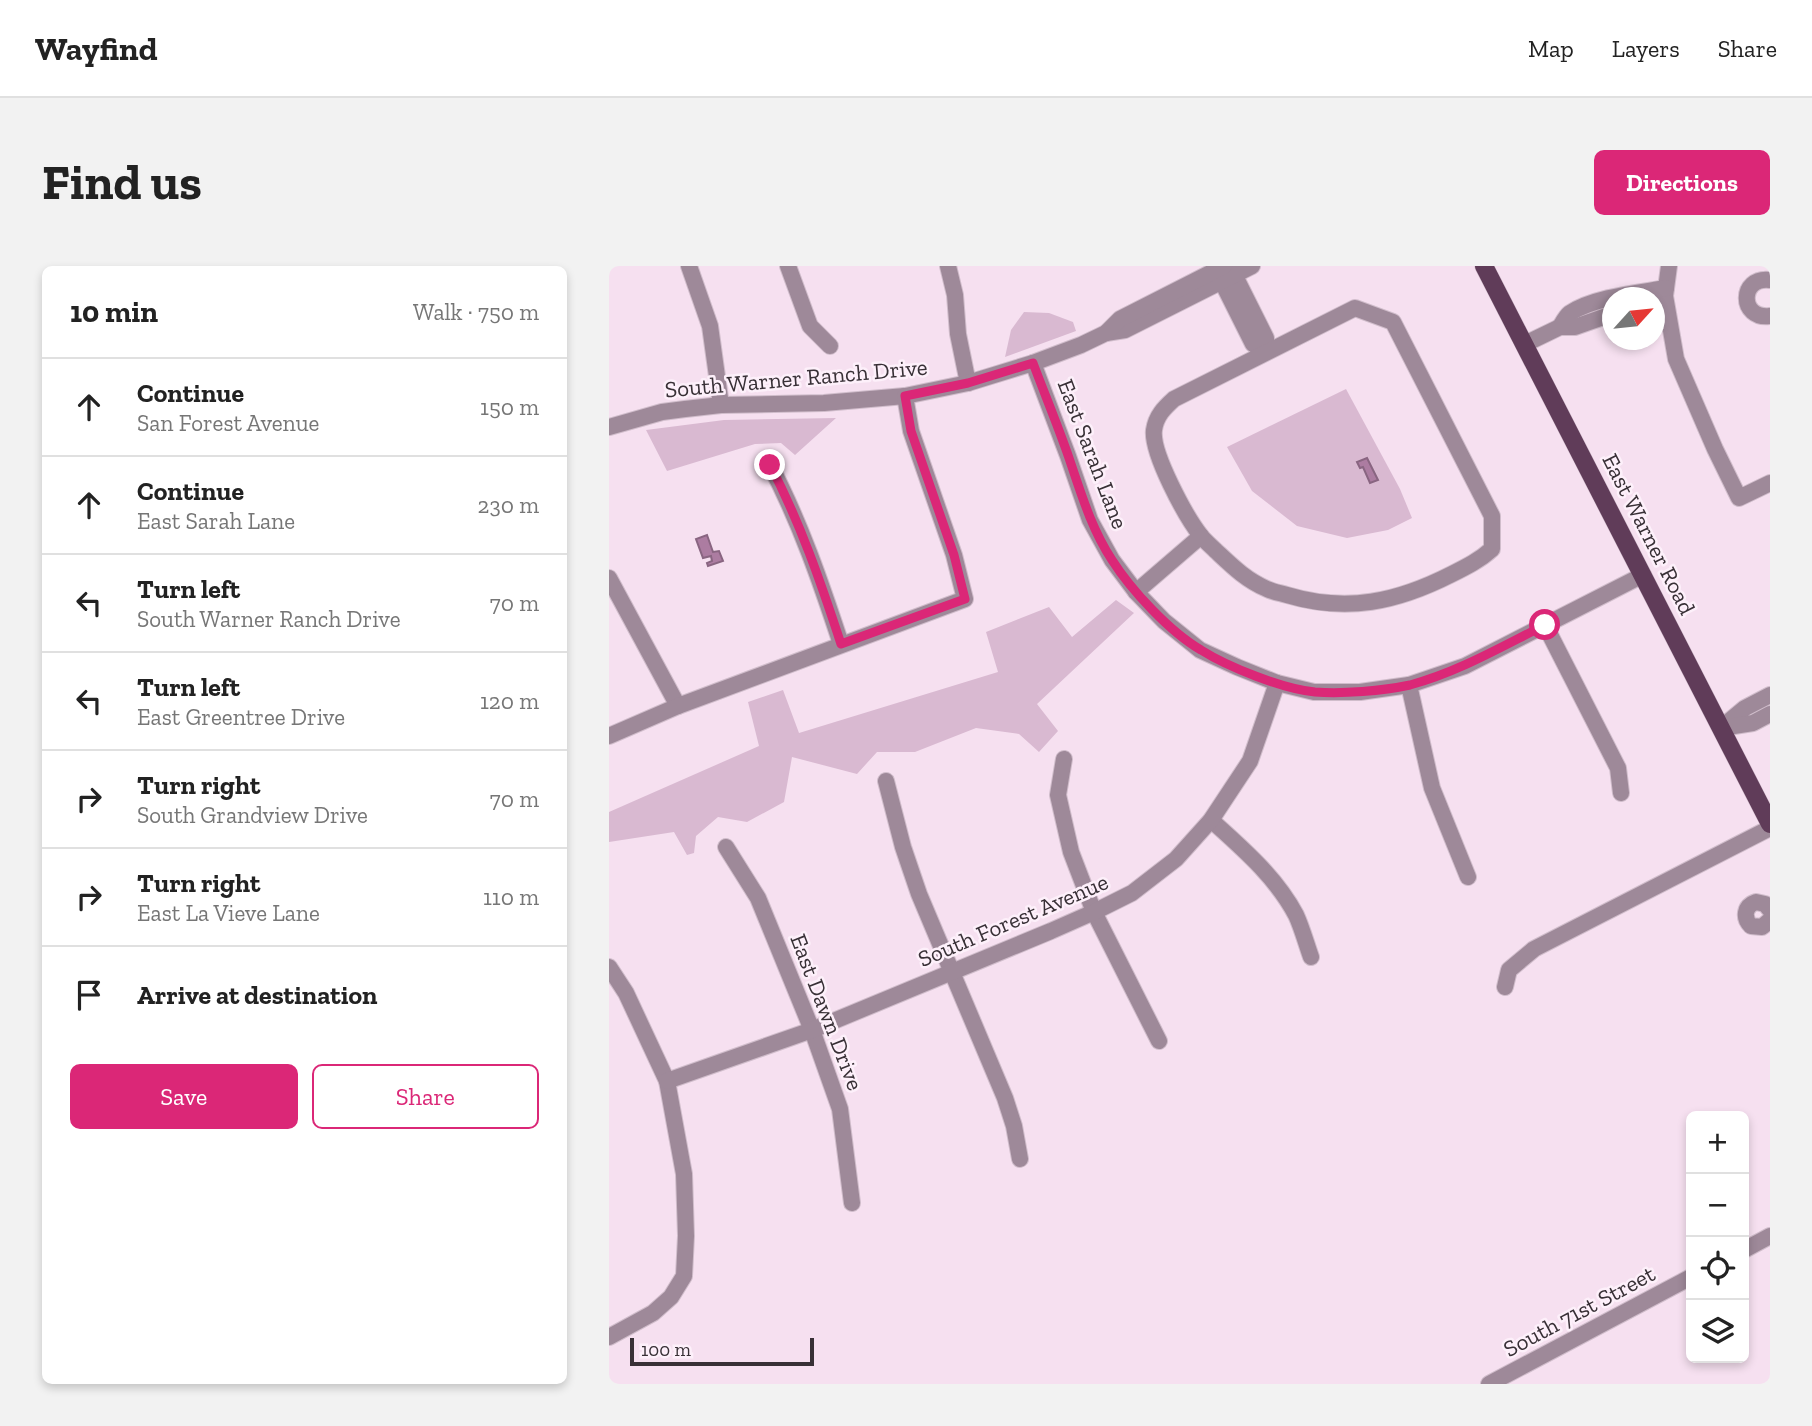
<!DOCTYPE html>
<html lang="en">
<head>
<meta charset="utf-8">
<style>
	:root { --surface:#fff; --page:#f2f2f2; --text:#222; --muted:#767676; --line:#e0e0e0; --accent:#db2777 }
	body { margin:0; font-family:"Zilla Slab",serif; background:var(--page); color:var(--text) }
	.controls { position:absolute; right:21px; bottom:21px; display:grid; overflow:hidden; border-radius:10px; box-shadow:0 4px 10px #0003 }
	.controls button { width:63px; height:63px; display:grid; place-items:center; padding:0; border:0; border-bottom:2px solid var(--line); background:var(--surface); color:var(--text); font:35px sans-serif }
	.compass { position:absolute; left:993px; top:21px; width:63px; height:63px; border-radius:50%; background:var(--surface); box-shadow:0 4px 10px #0003; rotate:63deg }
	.scale { position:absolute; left:21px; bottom:18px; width:184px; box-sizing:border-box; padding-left:7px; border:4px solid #383036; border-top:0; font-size:19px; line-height:24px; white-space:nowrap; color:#383036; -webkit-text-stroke:5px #fdf0fa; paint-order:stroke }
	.stop { position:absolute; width:21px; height:21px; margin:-16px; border:5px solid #db2777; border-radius:50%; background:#fff }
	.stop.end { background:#db2777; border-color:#fff; box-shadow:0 2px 7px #0008 }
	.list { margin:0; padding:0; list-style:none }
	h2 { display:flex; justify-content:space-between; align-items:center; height:91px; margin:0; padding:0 28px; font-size:30px }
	h2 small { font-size:23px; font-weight:400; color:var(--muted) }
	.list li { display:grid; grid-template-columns:46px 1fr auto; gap:21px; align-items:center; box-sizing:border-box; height:98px; padding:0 28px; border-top:2px solid var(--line) }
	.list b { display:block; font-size:26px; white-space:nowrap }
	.list p { margin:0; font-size:23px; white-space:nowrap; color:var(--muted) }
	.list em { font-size:23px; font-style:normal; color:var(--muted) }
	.actions { display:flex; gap:14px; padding:21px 28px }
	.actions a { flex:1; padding:16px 0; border:2px solid var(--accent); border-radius:10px; text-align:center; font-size:24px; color:var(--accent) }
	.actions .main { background:var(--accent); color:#fff }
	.icon { flex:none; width:38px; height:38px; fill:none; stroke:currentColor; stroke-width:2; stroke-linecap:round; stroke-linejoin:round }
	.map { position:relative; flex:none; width:1161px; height:1118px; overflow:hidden; border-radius:10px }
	header { display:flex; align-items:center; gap:42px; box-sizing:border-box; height:98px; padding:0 35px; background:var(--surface); border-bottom:2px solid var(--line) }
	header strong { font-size:33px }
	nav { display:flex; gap:38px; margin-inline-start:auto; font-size:24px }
	.intro { display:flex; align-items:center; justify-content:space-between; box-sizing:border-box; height:168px; padding:0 42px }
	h1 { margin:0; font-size:49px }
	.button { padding:18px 32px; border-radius:10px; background:var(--accent); color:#fff; font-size:24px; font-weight:700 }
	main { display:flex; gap:42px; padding:0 42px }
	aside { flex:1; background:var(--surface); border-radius:10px; box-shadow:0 4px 10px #0003 }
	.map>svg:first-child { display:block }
</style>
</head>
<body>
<header>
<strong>Wayfind</strong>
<nav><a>Map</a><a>Layers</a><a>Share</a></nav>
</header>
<div class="intro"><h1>Find us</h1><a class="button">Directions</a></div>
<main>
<aside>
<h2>10 min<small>Walk · 750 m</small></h2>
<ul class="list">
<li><svg class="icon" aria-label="ahead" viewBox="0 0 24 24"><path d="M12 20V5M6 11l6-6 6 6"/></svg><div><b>Continue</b><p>San Forest Avenue</p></div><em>150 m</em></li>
<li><svg class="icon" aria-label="ahead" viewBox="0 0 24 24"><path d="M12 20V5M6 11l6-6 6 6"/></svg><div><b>Continue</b><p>East Sarah Lane</p></div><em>230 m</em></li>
<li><svg class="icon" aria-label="left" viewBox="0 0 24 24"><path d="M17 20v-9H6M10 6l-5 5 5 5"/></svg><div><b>Turn left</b><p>South Warner Ranch Drive</p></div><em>70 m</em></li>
<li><svg class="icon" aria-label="left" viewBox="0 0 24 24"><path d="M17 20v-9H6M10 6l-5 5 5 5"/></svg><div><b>Turn left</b><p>East Greentree Drive</p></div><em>120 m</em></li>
<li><svg class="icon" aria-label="right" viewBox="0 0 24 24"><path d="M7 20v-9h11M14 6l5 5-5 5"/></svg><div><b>Turn right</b><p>South Grandview Drive</p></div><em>70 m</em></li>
<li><svg class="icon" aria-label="right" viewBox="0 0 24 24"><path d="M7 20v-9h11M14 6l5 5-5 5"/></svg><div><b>Turn right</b><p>East La Vieve Lane</p></div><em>110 m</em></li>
<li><svg class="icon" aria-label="arrive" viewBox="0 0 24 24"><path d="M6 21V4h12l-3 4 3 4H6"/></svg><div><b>Arrive at destination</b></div></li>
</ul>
<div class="actions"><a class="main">Save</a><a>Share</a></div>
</aside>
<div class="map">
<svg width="1161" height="1118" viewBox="0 0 1161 1118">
	<rect width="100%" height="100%" fill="#f6e0f0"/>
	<g fill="#d9b9d1">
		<path d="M 415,46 L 440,47 L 464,56 L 467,65 L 396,91 L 402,64 Z"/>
		<path d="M 737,123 L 791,223 L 803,252 L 779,264 L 738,272 L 688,260 L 643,225 L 618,181 Z"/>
		<path d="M 227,152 L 186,189 L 172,177 L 146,178 L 58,205 L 37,164 L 115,154 Z"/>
		<path d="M 507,334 L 525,347 L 428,438 L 449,465 L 430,486 L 410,468 L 367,462 L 306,486 L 268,486 L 248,508 L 183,491 L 175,536 L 138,556 L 109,551 L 87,570 L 85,587 L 78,589 L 65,566 L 0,576 L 0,546 L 150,480 L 139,436 L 174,424 L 190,467 L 389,406 L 377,366 L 440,341 L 463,371 Z"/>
	</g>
	<g fill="#ac7ca1" stroke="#896581" stroke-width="2">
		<path d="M 758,192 L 769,214 L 761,217 L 754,201 L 751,202 L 748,196 Z"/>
		<path d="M 98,269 L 104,286 L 110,285 L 114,295 L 99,300 L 98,297 L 103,295 L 102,290 L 94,292 L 87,273 Z"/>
	</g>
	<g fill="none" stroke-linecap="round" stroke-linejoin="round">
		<g stroke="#d0bdcb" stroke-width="18">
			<g id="minor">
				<path d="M 80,0 L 101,60 L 112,139"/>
				<path d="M 179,0 L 201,60 L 221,80"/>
				<path d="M 339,0 L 346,29 L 349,68 L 359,117"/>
				<path d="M 605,0 L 644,78 L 657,86 L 657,72 L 621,0"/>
				<path d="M 1060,0 L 1056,30 L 1067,93 L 1106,183 L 1130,232 L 1161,217"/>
				<path d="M 1161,14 C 1130,10 1130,54 1161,50"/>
				<path d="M 746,42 L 784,56 L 883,250 L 883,283 C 871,294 857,301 843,308 C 788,336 738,347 678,329 C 671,327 664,326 658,323 C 637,314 623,300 607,285 C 602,280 596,275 592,270 C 577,251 542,187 545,164 C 547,150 555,142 565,133 Z"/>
				<path d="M 951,61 C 954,56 957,50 961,47 C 986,31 1028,27 1057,22"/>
				<path d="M 497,67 L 516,64 L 643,0"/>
				<path d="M 916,78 L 951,61 L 966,61 L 1003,48"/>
				<path d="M 424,97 L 459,190 L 481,254 L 503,294 L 527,326 L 555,355 L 591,384 L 628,401 L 668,417 L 705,426 L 751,426 L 800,419 L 856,400 L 1034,309"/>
				<path d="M 0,161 L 53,146 L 76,143 L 112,139 L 215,137 L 296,130 L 359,117 L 424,97 L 472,79 L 497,67 L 511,53 L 615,0"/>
				<path d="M 161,199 C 191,256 212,317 232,378"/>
				<path d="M 0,312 L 69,440"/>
				<path d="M 527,326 L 592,270"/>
				<path d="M 936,359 L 1009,502 L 1012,527"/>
				<path d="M 800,419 L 823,522 L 859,611"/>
				<path d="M 1112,462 L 1136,442 L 1161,429"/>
				<path d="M 1112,462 L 1144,457 L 1161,448"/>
				<path d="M 0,470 L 69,440 L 356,333 L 345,289 L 302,165 L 296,130"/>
				<path d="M 455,493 L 449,529 L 462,586 L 485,646 L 550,775"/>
				<path d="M 277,515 L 294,581 L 310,628 L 396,832 L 405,860 L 411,893"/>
				<path d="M 602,554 C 633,582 667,611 687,649 C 693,662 697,677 702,691"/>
				<path d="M 117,581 L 149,632 L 203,764 L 231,843 L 243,937"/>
				<path d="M 1161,644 L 1156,638 L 1147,636 C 1135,640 1134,652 1142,660 L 1153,661 L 1161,654"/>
				<path d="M 0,701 L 17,727 L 58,815 L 75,908 L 77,970 L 75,1010 L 62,1031 L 44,1047 L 0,1071"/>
				<path d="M 896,721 L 900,704 L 925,683 L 1161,562"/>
				<path d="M 58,815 L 203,764 L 442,665 L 485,646 L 523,627 L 567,593 L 602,554 L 641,495 L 668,417"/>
				<path d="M 1135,984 L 1161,970"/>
				<path d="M 880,1118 L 1082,1011"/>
			</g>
		</g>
		<g stroke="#d0bdcb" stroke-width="19">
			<path id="major" d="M 875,0 L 1161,558"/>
		</g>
		<use href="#minor" stroke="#9e8999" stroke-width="16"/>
		<use href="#major" stroke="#603c59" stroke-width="18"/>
	</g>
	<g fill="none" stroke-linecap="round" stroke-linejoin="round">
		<path stroke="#db2777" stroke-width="9" d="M 161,199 C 191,256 212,317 232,378 L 356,333 L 345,289 L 302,165 L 296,130 L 359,117 L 424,97 C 436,129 449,160 460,192 C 472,227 482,262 503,294 C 522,324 561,366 592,384 C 619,401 674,423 706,426 C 734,428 773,425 801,419 C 849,406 892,381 936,359"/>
	</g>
	<g text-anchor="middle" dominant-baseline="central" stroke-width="5" stroke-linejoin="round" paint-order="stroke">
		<g font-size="23" fill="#383036" stroke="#fdf0fa">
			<text transform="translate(187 112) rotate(-5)">South Warner Ranch Drive</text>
			<text transform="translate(484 188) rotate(69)">East Sarah Lane</text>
			<text transform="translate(1040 268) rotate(63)">East Warner Road</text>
			<text transform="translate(404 654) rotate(-23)">South Forest Avenue</text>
			<text transform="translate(218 746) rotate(69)">East Dawn Drive</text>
			<text transform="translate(970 1045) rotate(-28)">South 71st Street</text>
		</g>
	</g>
</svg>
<div class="controls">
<button>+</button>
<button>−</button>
<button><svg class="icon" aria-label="locate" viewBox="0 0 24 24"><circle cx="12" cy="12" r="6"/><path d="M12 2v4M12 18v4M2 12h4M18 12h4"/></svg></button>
<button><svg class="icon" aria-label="layers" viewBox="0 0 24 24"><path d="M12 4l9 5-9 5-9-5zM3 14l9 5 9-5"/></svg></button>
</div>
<svg class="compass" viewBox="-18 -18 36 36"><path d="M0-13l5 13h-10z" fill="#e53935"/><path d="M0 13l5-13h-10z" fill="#767676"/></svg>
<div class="scale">100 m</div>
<div class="stop" style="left:936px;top:359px"></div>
<div class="stop end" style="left:161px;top:199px"></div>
</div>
</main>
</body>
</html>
